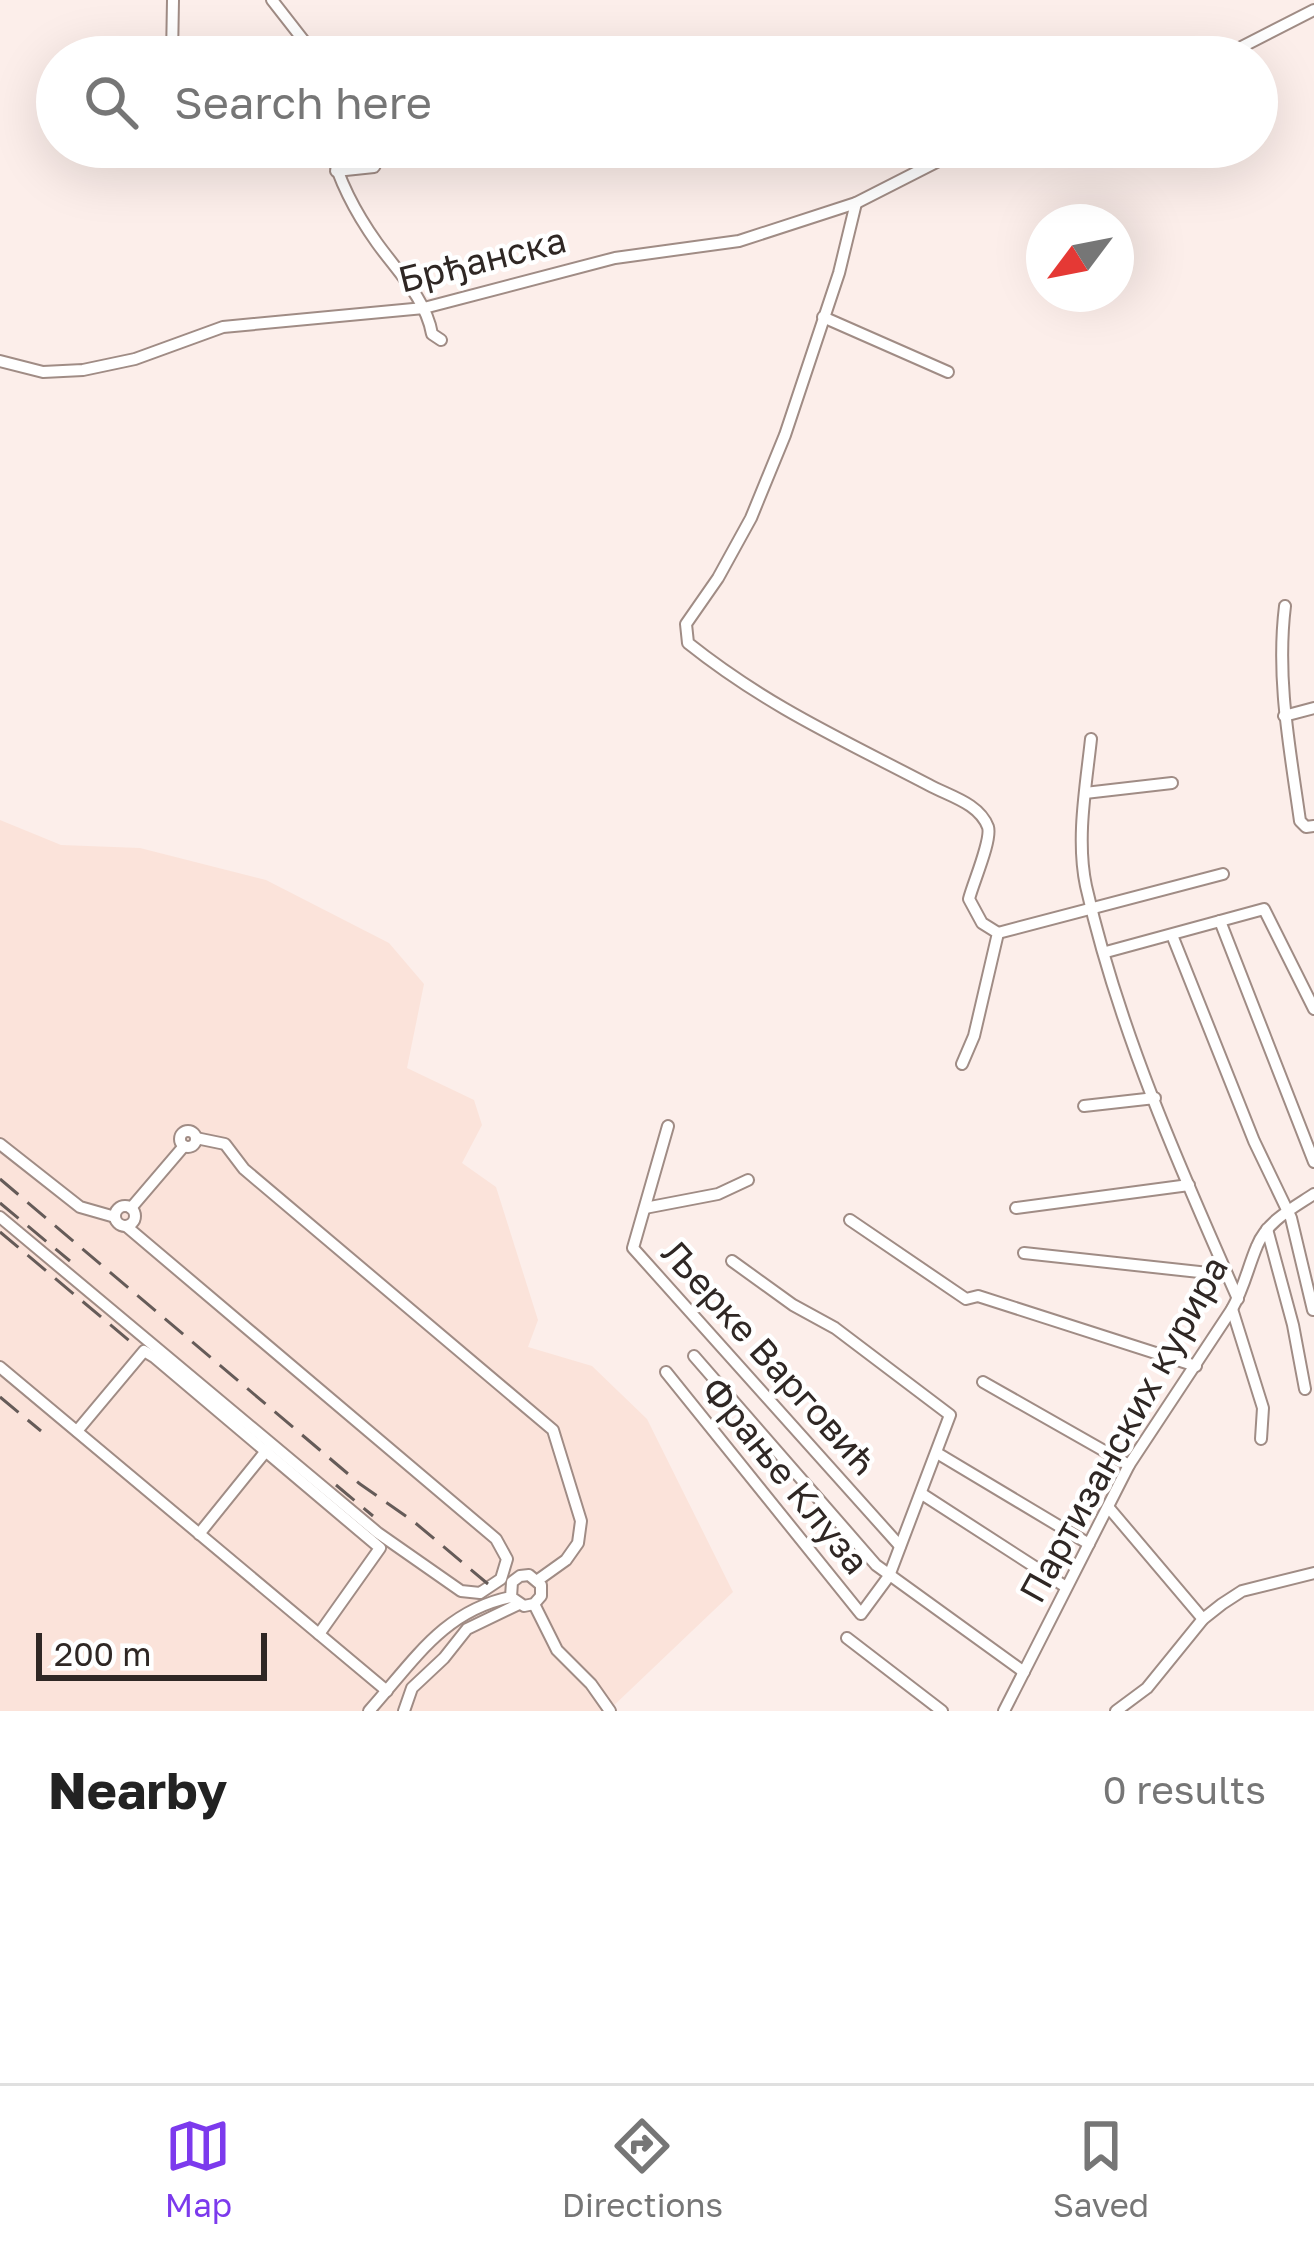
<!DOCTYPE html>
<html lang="en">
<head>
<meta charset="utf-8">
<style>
	:root { --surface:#fff; --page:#f2f2f2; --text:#222; --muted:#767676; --line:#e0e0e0; --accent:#7c3aed }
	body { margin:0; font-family:"Golos Text",sans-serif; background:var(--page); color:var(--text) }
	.compass { position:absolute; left:1026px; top:204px; width:108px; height:108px; border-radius:50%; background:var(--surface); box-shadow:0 12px 48px #0002; rotate:238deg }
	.scale { position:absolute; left:36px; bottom:30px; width:231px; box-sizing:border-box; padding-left:12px; border:6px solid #2f2724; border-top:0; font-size:33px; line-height:42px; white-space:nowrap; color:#2f2724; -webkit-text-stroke:9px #fff; paint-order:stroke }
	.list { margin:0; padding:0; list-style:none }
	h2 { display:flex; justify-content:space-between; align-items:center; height:156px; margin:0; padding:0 48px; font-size:51px }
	h2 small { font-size:39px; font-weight:400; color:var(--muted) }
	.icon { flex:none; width:66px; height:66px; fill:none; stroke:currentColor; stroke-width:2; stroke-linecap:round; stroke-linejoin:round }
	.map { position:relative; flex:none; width:1314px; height:1711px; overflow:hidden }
	.search { position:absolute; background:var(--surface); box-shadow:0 12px 48px #0002; left:36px; right:36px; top:36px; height:132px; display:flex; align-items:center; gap:30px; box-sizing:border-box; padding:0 42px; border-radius:66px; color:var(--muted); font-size:45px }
	.sheet { height:372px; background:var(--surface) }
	nav { display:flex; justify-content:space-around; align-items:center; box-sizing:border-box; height:168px; border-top:3px solid var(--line); background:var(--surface); font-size:33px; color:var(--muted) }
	nav a { display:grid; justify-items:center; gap:6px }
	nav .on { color:var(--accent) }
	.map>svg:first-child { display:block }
</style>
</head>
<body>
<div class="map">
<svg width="1314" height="1711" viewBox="0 0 1314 1711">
	<rect width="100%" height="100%" fill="#fceeea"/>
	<path fill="#fbe3da" d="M 0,820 L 61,845 L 140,848 L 266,880 L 389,943 L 424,984 L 407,1068 L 474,1100 L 482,1125 L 462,1163 L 496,1187 L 538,1320 L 528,1347 L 592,1366 L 647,1419 L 733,1592 L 608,1711 L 0,1711 Z"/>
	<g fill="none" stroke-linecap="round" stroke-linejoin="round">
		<g stroke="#a08c85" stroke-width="14">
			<g id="minor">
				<path d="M 272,0 L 304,41 L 309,57"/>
				<path d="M 172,57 L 173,0"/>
				<path d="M 1222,57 L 1314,10"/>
				<path d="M 330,147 C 339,181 357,215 377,243 C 397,271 426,299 432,334 L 441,340"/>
				<path d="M 336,171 L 374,167 L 385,147"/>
				<path d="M 856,203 L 839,273 L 785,435 L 751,518 L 718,578 L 686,624 L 688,643 C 767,706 841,739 929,785 C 949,796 979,803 988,827 C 992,840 973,883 969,899 L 982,923 L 998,933 L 974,1036 L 962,1064"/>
				<path d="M 823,317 L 948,372"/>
				<path d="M 0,361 L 43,372 L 83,370 L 135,359 L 223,327 L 424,308 L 615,258 L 739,241 L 856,203 L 966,147"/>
				<path d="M 1285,606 C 1276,679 1290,749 1300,821 L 1306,827 L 1314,826"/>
				<path d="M 1284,716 L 1314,708"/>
				<path d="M 1091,739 C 1086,786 1076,839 1086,886 C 1118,1028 1179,1166 1238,1299"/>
				<path d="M 1085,793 L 1172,783"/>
				<path d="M 1220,921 L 1314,1162"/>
				<path d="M 998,933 L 1223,874"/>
				<path d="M 1172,935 L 1254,1141 L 1291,1218 L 1313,1310"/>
				<path d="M 1106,952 L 1264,909 L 1314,1009"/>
				<path d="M 1084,1106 L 1155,1098"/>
				<path d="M 668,1126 L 633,1248 L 900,1546"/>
				<circle cx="188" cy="1139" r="8"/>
				<path d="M 196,1138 L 225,1144 L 244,1169 L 553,1430 L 581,1521 L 578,1543 L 566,1560 L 538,1580"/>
				<path d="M 0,1144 L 80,1207 L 115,1217"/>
				<circle cx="125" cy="1216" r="10"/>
				<path d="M 131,1208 L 184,1146"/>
				<path d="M 645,1208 L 718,1194 L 748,1180"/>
				<path d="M 1016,1208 L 1189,1185"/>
				<path d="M 0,1217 L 378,1533 L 461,1591 L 480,1593 L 501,1579 L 507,1559 L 496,1539 L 126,1226"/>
				<path d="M 850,1220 L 966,1299 L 978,1296 L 1196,1366"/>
				<path d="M 1267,1229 L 1293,1325 L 1305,1389"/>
				<path d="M 1024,1253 L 1227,1275"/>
				<path d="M 1232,1309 L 1263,1408 L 1261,1439"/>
				<path d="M 694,1356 L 876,1565 L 1024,1672"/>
				<path d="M 0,1367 L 387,1691"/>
				<path d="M 666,1372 L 861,1614 L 889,1576 L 950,1415 L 835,1328 L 793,1305 L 732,1261"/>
				<path d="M 983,1382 L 1129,1465"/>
				<path d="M 77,1431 L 144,1351 L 154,1357 L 380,1548 L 319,1634"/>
				<path d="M 937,1453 L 1089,1544"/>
				<path d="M 922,1494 L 1066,1587"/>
				<path d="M 1109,1508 L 1203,1619"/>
				<path d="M 199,1534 L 266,1451"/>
				<path d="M 534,1604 L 557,1650 L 591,1684 L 610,1711"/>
				<path d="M 847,1638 L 942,1711"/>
				<path d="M 369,1711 C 414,1661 443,1611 511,1597 L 524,1606 L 534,1604 L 541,1596 L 541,1585 L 529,1575 L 520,1576 L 512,1582 L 511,1597"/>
				<path d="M 404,1711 L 412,1688 L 444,1658 L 467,1629 L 519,1604"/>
				<path d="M 1004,1711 L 1129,1465 L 1232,1309 C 1244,1288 1248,1267 1257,1246 C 1267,1221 1293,1208 1314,1194"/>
				<path d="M 1116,1711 L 1147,1688 L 1203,1619 L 1222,1604 L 1242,1591 L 1314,1573"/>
			</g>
		</g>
		<use href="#minor" stroke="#fff" stroke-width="10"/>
		<g stroke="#655b58" stroke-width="3" stroke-dasharray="24 12" stroke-linecap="butt">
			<path d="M 0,1179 L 360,1484 L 413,1521 L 488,1584"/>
			<path d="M 0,1203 L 70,1261"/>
			<path d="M 0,1232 L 132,1343"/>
			<path d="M 0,1397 L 41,1431"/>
			<path d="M 336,1485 L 373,1516"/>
		</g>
	</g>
	<g text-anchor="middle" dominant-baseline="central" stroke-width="9" stroke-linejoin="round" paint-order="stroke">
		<g font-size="36" fill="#2f2724" stroke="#fff">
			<text transform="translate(482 259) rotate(-14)">Брђанска</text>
			<text transform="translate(770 1357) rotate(48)">Љерке Варговић</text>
			<text transform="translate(1123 1429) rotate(-61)">Партизанских курира</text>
			<text transform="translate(786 1475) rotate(51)">Фрање Клуза</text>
		</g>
	</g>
</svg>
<svg class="compass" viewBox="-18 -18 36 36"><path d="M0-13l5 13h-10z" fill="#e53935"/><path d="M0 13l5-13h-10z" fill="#767676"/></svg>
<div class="scale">200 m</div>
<div class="search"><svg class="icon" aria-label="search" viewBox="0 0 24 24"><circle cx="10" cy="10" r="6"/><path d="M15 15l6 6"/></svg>Search here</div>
</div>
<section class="sheet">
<h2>Nearby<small>0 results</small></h2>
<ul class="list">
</ul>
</section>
<nav>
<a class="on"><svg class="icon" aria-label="map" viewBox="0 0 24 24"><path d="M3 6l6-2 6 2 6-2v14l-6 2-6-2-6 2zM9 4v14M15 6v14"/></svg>Map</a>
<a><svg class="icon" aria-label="directions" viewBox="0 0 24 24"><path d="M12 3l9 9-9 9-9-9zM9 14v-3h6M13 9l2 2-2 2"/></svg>Directions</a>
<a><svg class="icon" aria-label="saved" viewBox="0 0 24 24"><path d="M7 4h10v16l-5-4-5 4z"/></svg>Saved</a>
</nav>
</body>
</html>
